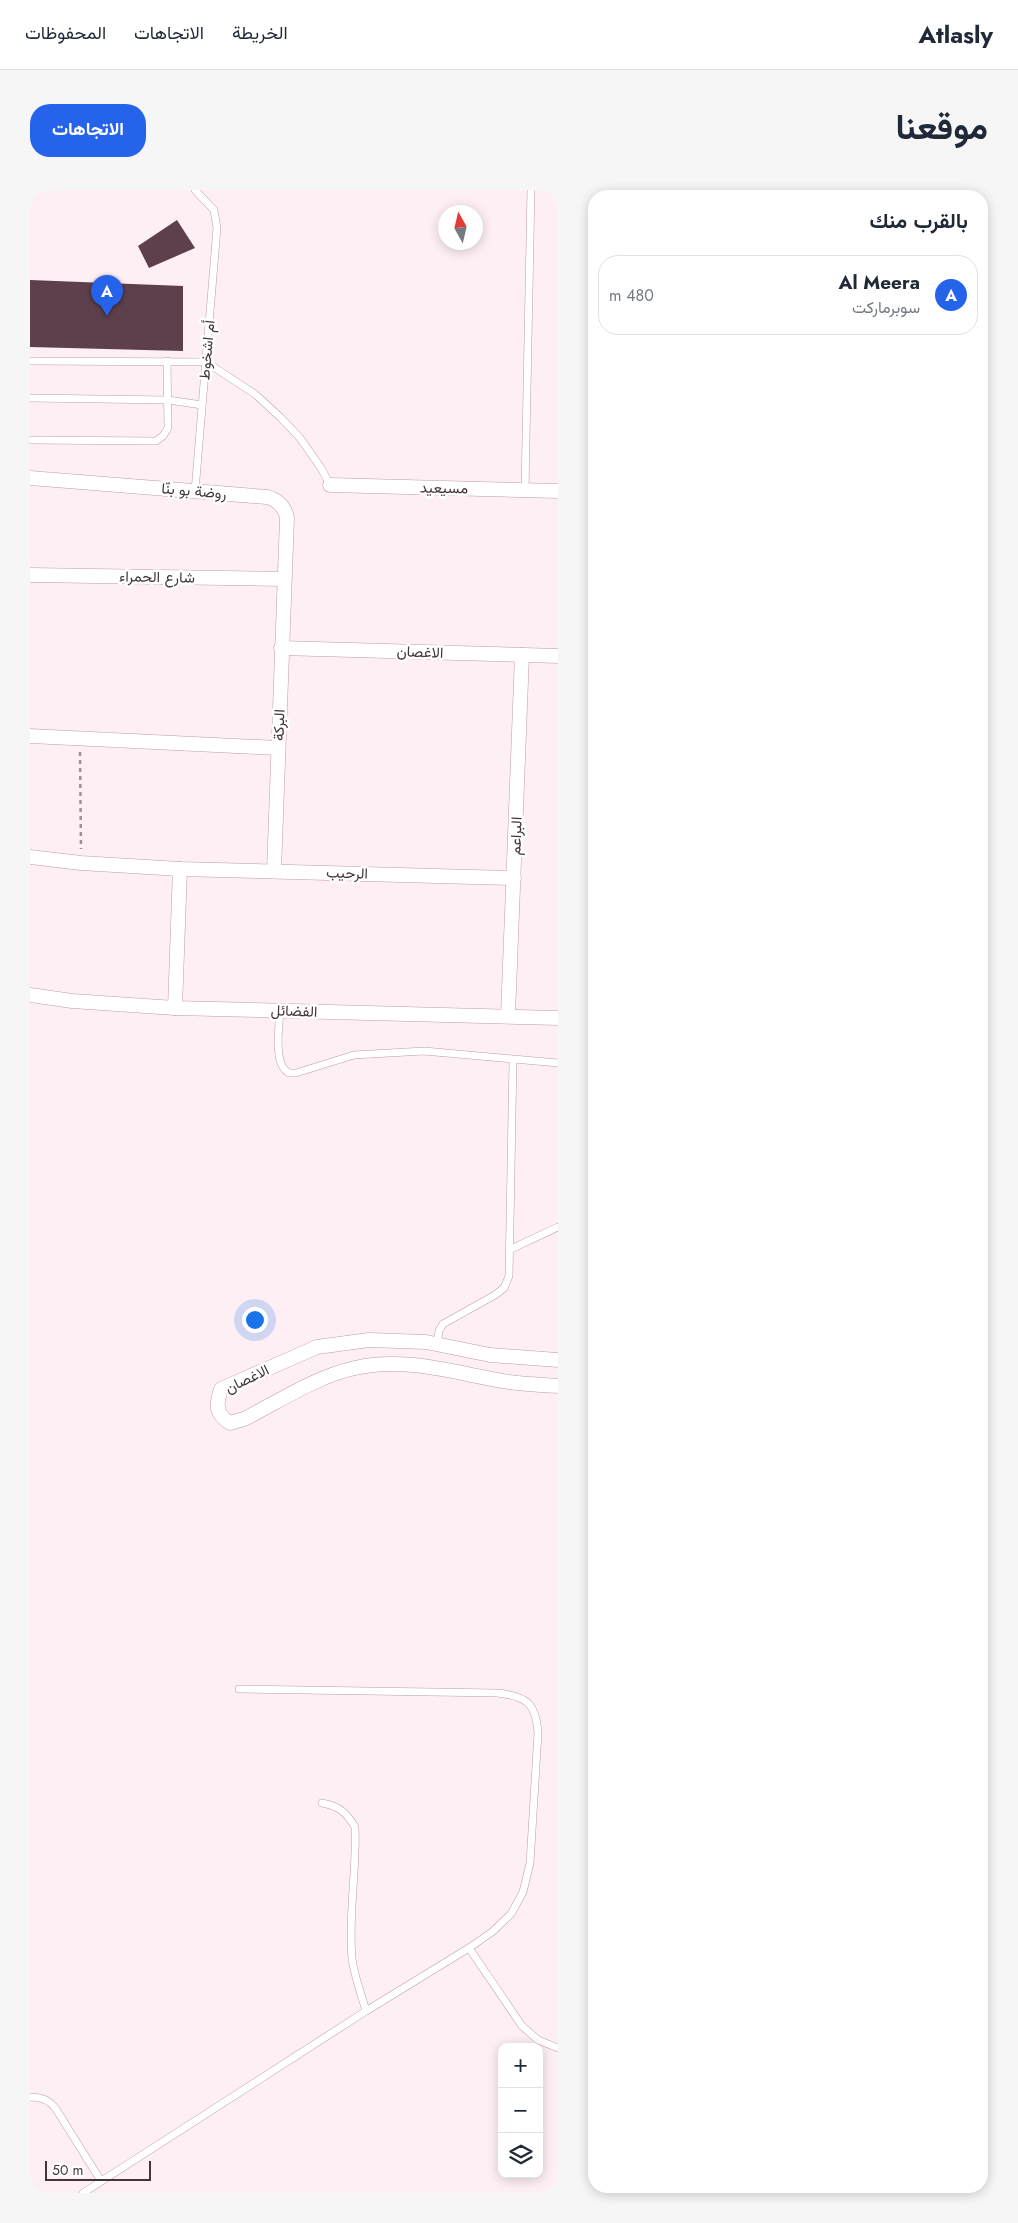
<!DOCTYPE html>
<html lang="ar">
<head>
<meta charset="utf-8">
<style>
	:root { --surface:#fff; --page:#f6f6f7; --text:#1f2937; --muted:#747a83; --line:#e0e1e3; --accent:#2563eb }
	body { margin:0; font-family:Jost,Vazirmatn,sans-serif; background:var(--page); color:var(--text); direction:rtl }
	.controls { position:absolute; right:15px; bottom:15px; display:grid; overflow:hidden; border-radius:10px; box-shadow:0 2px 12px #0003 }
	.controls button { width:45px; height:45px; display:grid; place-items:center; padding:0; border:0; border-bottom:1px solid var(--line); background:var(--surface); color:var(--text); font:25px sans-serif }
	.compass { position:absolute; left:408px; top:15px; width:45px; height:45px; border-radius:50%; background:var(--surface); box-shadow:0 2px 12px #0003; rotate:352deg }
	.scale { position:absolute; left:15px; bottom:12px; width:106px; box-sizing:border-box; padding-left:5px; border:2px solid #44353b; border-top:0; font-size:14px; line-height:18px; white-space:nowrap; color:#44353b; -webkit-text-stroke:4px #fff; paint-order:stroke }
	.you { position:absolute; left:224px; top:1129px; width:18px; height:18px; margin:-12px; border:4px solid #fff; border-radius:50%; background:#1a73e8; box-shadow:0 0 0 8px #1a73e833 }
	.badge { display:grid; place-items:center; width:32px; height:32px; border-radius:50%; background:var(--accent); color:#fff; font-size:16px; font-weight:700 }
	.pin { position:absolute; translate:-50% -41px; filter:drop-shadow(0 1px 2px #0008) }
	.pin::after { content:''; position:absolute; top:26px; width:18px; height:15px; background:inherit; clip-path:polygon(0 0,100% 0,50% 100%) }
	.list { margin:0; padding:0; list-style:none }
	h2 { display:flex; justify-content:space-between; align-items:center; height:65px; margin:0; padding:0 20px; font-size:21px }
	h2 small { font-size:16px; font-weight:400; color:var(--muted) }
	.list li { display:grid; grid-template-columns:32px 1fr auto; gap:15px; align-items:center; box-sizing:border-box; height:80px; margin:0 10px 10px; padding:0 10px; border:1px solid var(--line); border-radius:20px }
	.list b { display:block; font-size:19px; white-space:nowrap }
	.list p { margin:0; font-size:16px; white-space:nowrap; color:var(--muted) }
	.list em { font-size:16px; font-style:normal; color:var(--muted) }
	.icon { flex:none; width:28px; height:28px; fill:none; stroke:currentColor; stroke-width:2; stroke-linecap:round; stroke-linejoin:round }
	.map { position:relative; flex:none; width:528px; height:2003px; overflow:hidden; direction:ltr; border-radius:20px }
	header { display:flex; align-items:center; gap:30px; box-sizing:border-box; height:70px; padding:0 25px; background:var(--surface); border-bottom:1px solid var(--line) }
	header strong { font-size:24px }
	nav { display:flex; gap:28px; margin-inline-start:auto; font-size:18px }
	.intro { display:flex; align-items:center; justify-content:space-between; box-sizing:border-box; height:120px; padding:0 30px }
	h1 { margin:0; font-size:35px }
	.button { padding:12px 22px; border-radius:20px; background:var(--accent); color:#fff; font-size:18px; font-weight:700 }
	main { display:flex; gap:30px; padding:0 30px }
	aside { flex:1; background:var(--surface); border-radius:20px; box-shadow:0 2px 12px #0003 }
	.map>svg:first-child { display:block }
</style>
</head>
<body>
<header>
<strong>Atlasly</strong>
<nav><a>الخريطة</a><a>الاتجاهات</a><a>المحفوظات</a></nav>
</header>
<div class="intro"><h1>موقعنا</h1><a class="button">الاتجاهات</a></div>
<main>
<aside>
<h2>بالقرب منك<small></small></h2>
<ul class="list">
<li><span class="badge">A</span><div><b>Al Meera</b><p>سوبرماركت</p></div><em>480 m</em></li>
</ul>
</aside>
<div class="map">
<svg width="528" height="2003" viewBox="0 0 528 2003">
	<rect width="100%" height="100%" fill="#feeff5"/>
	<g fill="#5e3f4c">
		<path d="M 147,30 L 165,58 L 119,78 L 108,56 Z"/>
		<path d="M 0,90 L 153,96 L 153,161 L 0,157 Z"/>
	</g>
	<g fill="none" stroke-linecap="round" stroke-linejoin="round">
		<g stroke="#bf9ba9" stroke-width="8">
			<g id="lane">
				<path d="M 0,171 L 176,172 L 225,204 L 250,227 L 270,248 L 291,278 L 300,295"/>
				<path d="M 0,208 L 138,210 L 172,215"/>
				<path d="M 0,250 L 126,251 L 133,246 L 138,238 L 137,171"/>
				<path d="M 495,300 L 501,0"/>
				<path d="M 165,301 L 187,38 L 184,20 L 165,0"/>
				<path d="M 250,821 C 249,837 243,875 259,883 L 266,883 L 324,865 L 394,861 L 528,873"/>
				<path d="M 479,1060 L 528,1037"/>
				<path d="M 407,1154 L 409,1141 L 413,1134 L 465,1105 L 474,1098 L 479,1086 L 483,870"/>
				<path d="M 292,1613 C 309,1616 316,1622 325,1637 C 327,1681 318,1725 322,1768 C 324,1786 331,1803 336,1821"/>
				<path d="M 439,1758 L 492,1836 L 508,1850 L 528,1858"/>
				<path d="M 0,1907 C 12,1907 19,1910 26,1919 L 71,1991"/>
				<path d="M 53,2003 L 336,1821 L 439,1758 L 462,1742 L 481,1724 L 493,1702 L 500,1673 L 508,1543 C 506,1513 496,1506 467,1503 L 209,1499"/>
			</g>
		</g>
		<g stroke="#bf9ba9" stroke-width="15">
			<g id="street">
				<path d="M 0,288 L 237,307 C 248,310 255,317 257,328 L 244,681"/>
				<path d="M 300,295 L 528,301"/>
				<path d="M 0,385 L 254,389"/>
				<path d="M 251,458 L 528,466"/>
				<path d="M 0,546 L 248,558"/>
				<path d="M 0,667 L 51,673 L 150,679 L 484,688"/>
				<path d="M 0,805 L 42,811 L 145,818 L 528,828"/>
				<path d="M 145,818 L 150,679"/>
				<path d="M 478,826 L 492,465"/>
				<path d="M 528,1170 L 460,1165 L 396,1152 L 339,1150 L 287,1157 L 191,1199 C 186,1214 185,1224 200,1233 L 214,1229 C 248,1212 287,1186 325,1178 C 377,1166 428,1184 479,1192 C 495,1194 512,1195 528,1196"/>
			</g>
		</g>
		<path stroke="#9f9096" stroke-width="2.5" stroke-dasharray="4 4" stroke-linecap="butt" d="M 50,562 L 51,659"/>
		<use href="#lane" stroke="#fff" stroke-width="7"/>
		<use href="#street" stroke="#fff" stroke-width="14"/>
	</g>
	<g text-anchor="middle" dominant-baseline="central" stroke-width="5" stroke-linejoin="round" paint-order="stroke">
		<g font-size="15" fill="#44353b" stroke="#fff">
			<text transform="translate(177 160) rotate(-85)">أم اشخوط</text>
			<text transform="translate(414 298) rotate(1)">مسيعيد</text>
			<text transform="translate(164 301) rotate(5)">روضة بو بنّا</text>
			<text transform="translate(127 387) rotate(1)">شارع الحمراء</text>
			<text transform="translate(390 462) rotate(2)">الاغصان</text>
			<text transform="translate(249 535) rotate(-88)">البركة</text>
			<text transform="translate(486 646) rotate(-88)">البراعم</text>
			<text transform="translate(317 683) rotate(2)">الرحيب</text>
			<text transform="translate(264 821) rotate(2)">الفضائل</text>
			<text transform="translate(217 1189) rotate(-26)">الاغصان</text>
		</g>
	</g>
</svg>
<div class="controls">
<button>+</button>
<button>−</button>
<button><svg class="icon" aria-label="layers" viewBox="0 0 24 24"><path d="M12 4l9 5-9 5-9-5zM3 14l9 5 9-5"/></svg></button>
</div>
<svg class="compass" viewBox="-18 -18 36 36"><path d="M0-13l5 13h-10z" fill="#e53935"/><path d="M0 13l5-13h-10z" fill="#747a83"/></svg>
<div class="scale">50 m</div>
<div class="you"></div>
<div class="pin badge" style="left:77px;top:126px">A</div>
</div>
</main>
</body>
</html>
